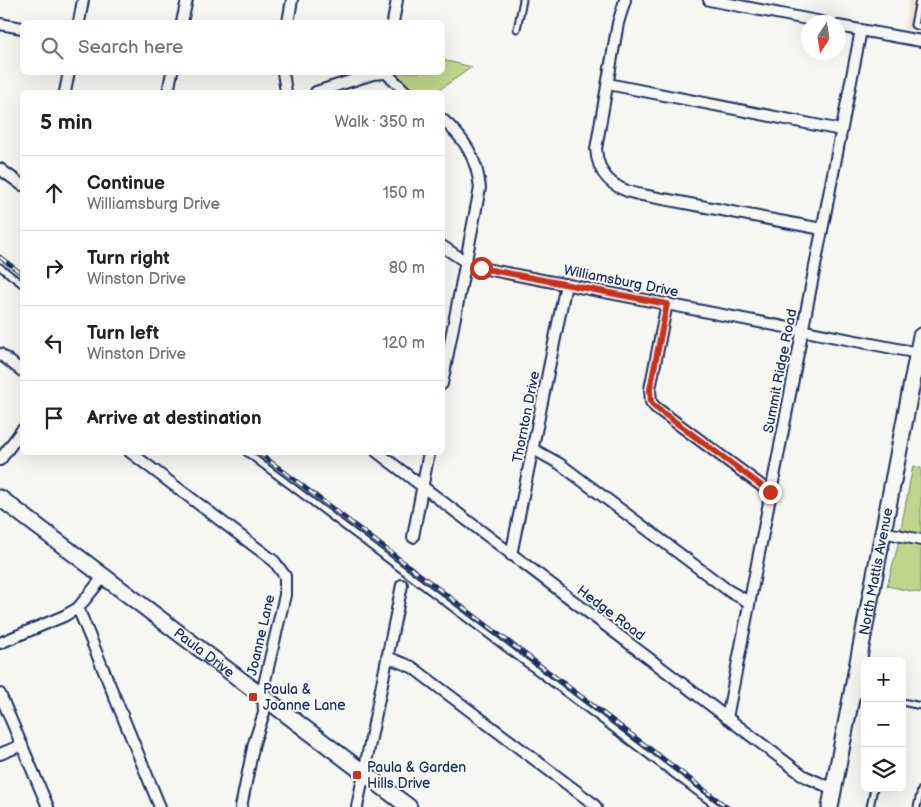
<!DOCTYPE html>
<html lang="en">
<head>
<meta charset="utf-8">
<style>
	:root { --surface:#fff; --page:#f2f2f2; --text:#222; --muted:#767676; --line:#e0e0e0 }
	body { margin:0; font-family:"Balsamiq Sans",sans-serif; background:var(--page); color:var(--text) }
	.controls { position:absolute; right:15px; bottom:15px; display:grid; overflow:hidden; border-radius:8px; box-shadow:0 5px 20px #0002 }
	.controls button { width:45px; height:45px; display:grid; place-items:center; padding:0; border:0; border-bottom:1px solid var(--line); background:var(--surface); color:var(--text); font:25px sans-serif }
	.compass { position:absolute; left:801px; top:15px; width:45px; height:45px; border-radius:50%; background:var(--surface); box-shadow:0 5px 20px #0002; rotate:192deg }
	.stop { position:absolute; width:15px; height:15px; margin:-11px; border:4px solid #c8321e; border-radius:50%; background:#fff }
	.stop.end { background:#c8321e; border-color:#fff; box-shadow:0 1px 5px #0008 }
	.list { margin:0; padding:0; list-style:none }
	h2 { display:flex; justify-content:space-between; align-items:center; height:65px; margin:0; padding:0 20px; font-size:21px }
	h2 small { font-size:16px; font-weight:400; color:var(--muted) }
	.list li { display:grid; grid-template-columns:32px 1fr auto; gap:15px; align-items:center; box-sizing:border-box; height:75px; padding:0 20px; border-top:1px solid var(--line) }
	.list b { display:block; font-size:19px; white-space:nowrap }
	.list p { margin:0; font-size:16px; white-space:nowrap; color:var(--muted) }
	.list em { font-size:16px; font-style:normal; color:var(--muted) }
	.icon { flex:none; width:28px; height:28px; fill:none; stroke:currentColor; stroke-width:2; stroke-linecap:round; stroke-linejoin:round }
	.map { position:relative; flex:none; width:921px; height:807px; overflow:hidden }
	.search { position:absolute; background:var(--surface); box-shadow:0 5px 20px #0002; left:20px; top:20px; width:425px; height:55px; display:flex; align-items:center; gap:12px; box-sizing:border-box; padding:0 18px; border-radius:8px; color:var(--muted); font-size:19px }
	.panel { position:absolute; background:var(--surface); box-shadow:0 5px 20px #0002; left:20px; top:90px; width:425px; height:365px; border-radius:8px }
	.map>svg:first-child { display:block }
</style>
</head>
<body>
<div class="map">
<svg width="921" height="807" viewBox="0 0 921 807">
	<rect width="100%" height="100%" fill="#f6f6f2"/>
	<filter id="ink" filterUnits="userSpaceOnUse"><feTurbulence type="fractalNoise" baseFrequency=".02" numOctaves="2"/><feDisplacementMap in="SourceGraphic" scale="10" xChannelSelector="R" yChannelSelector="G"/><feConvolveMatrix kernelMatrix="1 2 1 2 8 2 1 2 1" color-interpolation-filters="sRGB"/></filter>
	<g filter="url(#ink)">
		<path fill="#f0e4d5" d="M 909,0 L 921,0 L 921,32 L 904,29 Z"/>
		<g fill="#c1d58a" stroke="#6e8274">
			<path d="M 443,60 L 472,67 L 436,92 L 414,92 L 392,73 L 442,72 Z"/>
			<path d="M 913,466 L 921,468 L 921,593 L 887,586 L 897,549 Z"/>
		</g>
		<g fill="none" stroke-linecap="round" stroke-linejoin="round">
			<g stroke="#1b2f5e" stroke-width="9">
				<g id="lane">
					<path d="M 919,0 L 914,25 L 921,27"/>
					<path d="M 517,29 L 523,0"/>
					<path d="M 0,267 L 22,284"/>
					<path d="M 246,452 L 717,807"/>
					<path d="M 855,694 L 865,696"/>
					<path d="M 902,702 L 921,706"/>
					<path d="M 870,807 L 874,788"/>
					<path d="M 917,807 L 921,790"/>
				</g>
			</g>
			<g stroke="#1b2f5e" stroke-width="14">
				<g id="street">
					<path d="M 625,0 L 618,23 L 596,149 C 598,175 612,188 637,194 L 822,229"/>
					<path d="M 709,0 L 822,22"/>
					<path d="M 79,22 L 83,0"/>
					<path d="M 182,22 L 187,0"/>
					<path d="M 288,22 L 292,0"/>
					<path d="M 393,22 L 397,0"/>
					<path d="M 0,24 L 22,28"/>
					<path d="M 838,26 L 921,41"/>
					<path d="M 283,72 L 286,92"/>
					<path d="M 385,72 L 406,92"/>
					<path d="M 608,84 L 841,130"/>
					<path d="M 65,92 L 69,72"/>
					<path d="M 168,92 L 172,72"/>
					<path d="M 316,92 L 373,74 L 385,73"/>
					<path d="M 442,119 C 465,139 477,158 480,188 L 442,384"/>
					<path d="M 0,169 L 22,185"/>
					<path d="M 442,246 L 466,262 L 481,268 L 918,353"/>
					<path d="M 667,303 L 650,389 L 651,402 L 655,407 L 770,492"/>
					<path d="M 0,354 L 22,371"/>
					<path d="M 533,449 L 560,464 L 729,591 L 749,602"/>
					<path d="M 130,452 L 274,561 L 285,576 L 285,595 L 263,689 L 264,713 L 254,743 L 241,807"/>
					<path d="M 377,452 L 804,776 L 833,789"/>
					<path d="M 0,460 L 22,430"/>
					<path d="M 883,532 L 921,540"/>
					<path d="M 413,537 L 429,452"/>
					<path d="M 511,555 L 566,284"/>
					<path d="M 78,608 L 160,807"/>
					<path d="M 0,643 L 64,616 L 78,608 L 104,576"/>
					<path d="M 387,657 L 412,667 L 591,802 L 596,807"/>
					<path d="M 0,694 L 48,807"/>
					<path d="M 727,718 L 861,30"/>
					<path d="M 0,754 L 22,745"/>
					<path d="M 357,807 L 402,585"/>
				</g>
			</g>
			<g stroke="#1b2f5e" stroke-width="19">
				<g id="secondary">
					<path id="s1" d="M 0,498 L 409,807"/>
					<path id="s2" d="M 830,807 L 921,336"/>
				</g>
			</g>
			<use href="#lane" stroke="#f6f6f2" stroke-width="5"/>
			<use href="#street" stroke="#f6f6f2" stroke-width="10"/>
			<use href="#secondary" stroke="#f6f6f2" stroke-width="15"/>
			<g stroke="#1b2f5e" stroke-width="4.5">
				<g id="rail">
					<path d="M 0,257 L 22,274"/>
					<path d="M 258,452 L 727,807"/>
				</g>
			</g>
			<use href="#rail" stroke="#f6f6f2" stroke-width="2.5" stroke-dasharray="8" stroke-linecap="butt"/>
		</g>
	</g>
	<g fill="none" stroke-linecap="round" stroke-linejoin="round" filter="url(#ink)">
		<path stroke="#c8321e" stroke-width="6" d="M 481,268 L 667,304 L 650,389 L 651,402 L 655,407 L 770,492"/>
	</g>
	<g fill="#c8321e" stroke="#f6f6f2" stroke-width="2">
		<rect x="248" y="692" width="10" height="10" rx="2.5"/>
		<rect x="352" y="770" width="10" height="10" rx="2.5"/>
	</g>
	<g text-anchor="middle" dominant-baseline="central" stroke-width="4" stroke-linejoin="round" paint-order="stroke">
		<g font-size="14" fill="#1b2f5e" stroke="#f6f6f2">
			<text transform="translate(621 281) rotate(11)">Williamsburg Drive</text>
			<text transform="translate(780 371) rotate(-79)">Summit Ridge Road</text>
			<text transform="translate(526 417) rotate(-79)">Thornton Drive</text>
			<text stroke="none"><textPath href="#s2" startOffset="240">North Mattis Avenue</textPath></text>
			<text transform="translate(611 613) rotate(37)">Hedge Road</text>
			<text transform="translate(261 635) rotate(-77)">Joanne Lane</text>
			<text stroke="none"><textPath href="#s1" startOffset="256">Paula Drive</textPath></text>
		</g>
		<g font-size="14" fill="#1b2f5e" stroke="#f6f6f2" text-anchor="start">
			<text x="263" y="689">Paula &amp;<tspan x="263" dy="16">Joanne Lane</tspan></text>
			<text x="367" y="767">Paula &amp; Garden<tspan x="367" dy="16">Hills Drive</tspan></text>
		</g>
	</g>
</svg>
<div class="controls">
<button>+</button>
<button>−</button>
<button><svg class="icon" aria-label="layers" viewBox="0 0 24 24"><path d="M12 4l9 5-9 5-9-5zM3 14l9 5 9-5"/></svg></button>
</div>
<svg class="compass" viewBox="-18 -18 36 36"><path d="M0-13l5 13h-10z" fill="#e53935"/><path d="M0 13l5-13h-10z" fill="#767676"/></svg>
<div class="stop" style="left:481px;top:268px"></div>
<div class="stop end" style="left:770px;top:492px"></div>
<div class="search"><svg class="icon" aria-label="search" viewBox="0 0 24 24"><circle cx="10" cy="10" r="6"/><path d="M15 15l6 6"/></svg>Search here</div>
<section class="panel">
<h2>5 min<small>Walk · 350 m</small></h2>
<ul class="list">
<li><svg class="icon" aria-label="ahead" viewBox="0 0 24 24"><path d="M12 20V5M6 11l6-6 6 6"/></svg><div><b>Continue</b><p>Williamsburg Drive</p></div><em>150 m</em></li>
<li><svg class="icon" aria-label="right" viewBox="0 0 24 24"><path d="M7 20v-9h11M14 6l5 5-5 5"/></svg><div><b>Turn right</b><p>Winston Drive</p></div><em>80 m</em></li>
<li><svg class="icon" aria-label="left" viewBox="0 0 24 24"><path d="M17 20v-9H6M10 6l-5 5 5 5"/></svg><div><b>Turn left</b><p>Winston Drive</p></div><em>120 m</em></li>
<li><svg class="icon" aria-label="arrive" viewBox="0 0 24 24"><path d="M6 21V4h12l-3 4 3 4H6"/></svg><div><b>Arrive at destination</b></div></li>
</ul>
</section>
</div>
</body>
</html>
